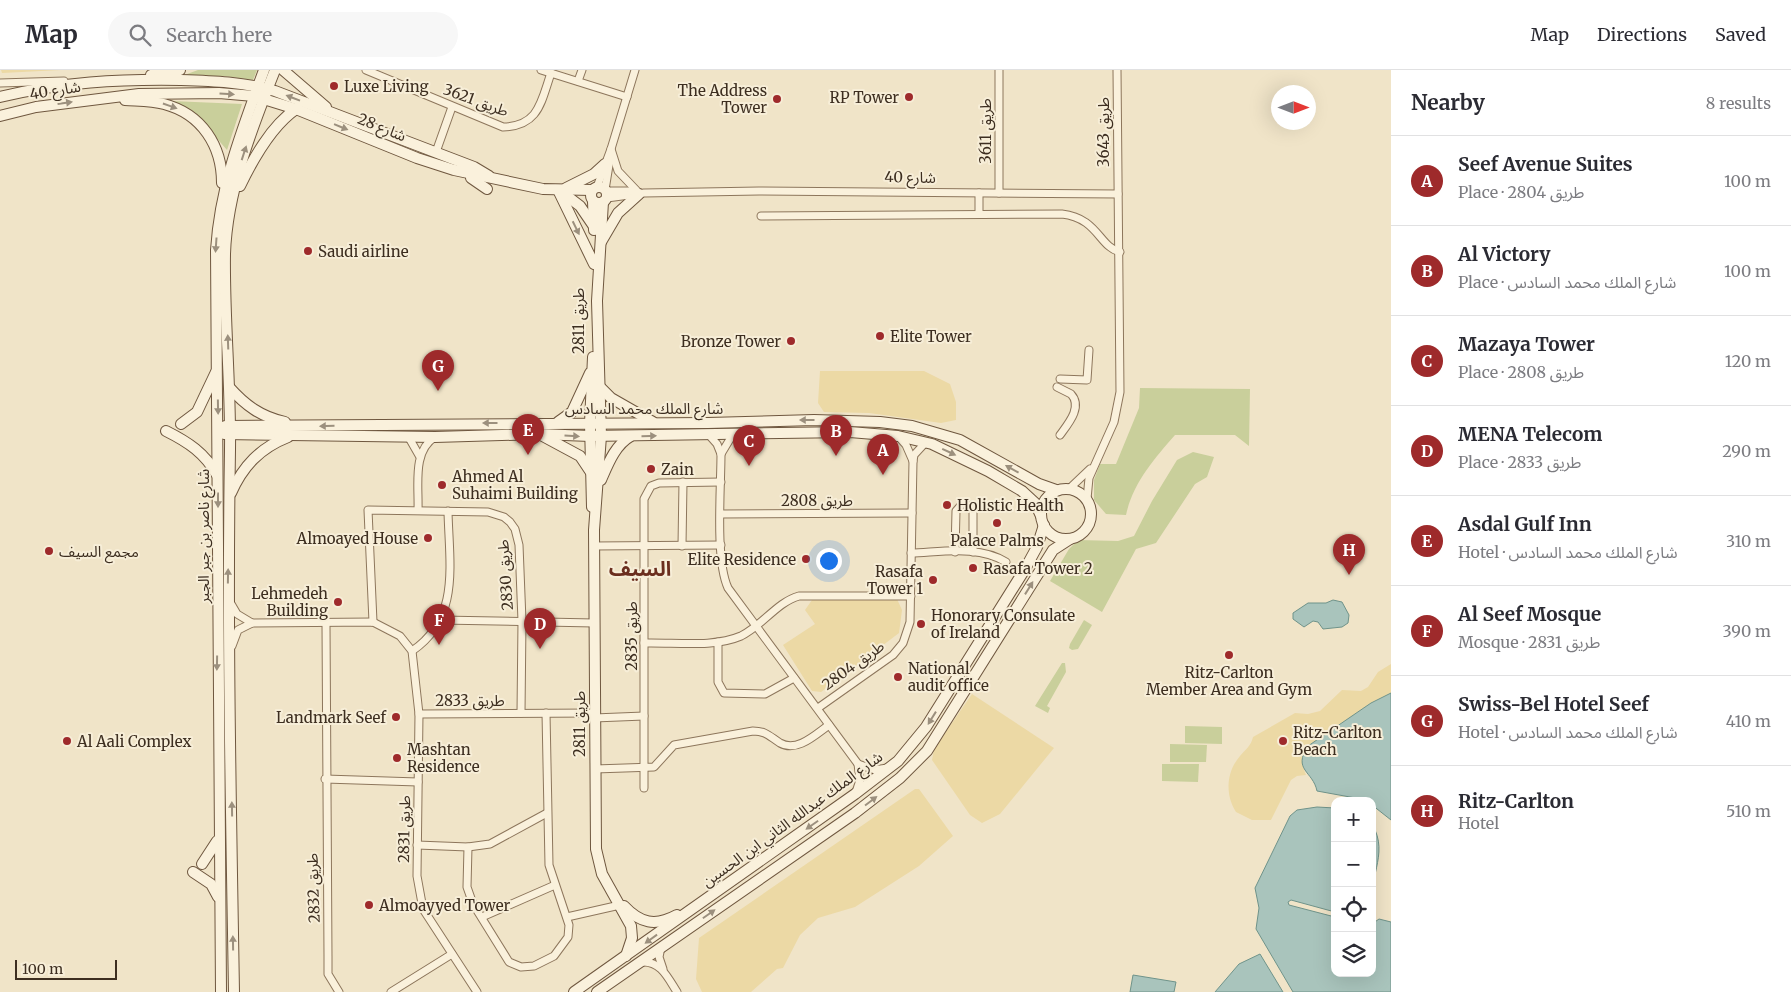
<!DOCTYPE html>
<html lang="en">
<head>
<meta charset="utf-8">
<style>
	:root { --surface:#fff; --page:#f7f7f7; --text:#2b2b33; --muted:#7c7c81; --line:#e1e1e2; --accent:#9e2a2b }
	body { margin:0; font-family:Merriweather,"Noto Sans Arabic",serif; background:var(--page); color:var(--text) }
	.controls { position:absolute; right:15px; bottom:15px; display:grid; overflow:hidden; border-radius:10px; box-shadow:0 5px 20px #0002 }
	.controls button { width:45px; height:45px; display:grid; place-items:center; padding:0; border:0; border-bottom:1px solid var(--line); background:var(--surface); color:var(--text); font:25px sans-serif }
	.compass { position:absolute; left:1271px; top:15px; width:45px; height:45px; border-radius:50%; background:var(--surface); box-shadow:0 5px 20px #0002; rotate:90deg }
	.scale { position:absolute; left:15px; bottom:12px; width:102px; box-sizing:border-box; padding-left:5px; border:2px solid #3d2e20; border-top:0; font-size:14px; line-height:18px; white-space:nowrap; color:#3d2e20; -webkit-text-stroke:4px #f7eed8; paint-order:stroke }
	.you { position:absolute; left:828px; top:490px; width:18px; height:18px; margin:-12px; border:4px solid #fff; border-radius:50%; background:#1a73e8; box-shadow:0 0 0 8px #1a73e833 }
	.badge { display:grid; place-items:center; width:32px; height:32px; border-radius:50%; background:var(--accent); color:#fff; font-size:16px; font-weight:700 }
	.pin { position:absolute; translate:-50% -41px; filter:drop-shadow(0 1px 2px #0008) }
	.pin::after { content:''; position:absolute; top:26px; width:18px; height:15px; background:inherit; clip-path:polygon(0 0,100% 0,50% 100%) }
	.list { margin:0; padding:0; list-style:none }
	h2 { display:flex; justify-content:space-between; align-items:center; height:65px; margin:0; padding:0 20px; font-size:21px }
	h2 small { font-size:16px; font-weight:400; color:var(--muted) }
	.list li { display:grid; grid-template-columns:32px 1fr auto; gap:15px; align-items:center; box-sizing:border-box; height:90px; padding:0 20px; border-top:1px solid var(--line) }
	.list b { display:block; font-size:19px; white-space:nowrap }
	.list p { margin:0; font-size:16px; white-space:nowrap; color:var(--muted) }
	.list em { font-size:16px; font-style:normal; color:var(--muted) }
	.icon { flex:none; width:28px; height:28px; fill:none; stroke:currentColor; stroke-width:2; stroke-linecap:round; stroke-linejoin:round }
	.map { position:relative; flex:none; width:1391px; height:922px; overflow:hidden }
	header { display:flex; align-items:center; gap:30px; box-sizing:border-box; height:70px; padding:0 25px; background:var(--surface); border-bottom:1px solid var(--line) }
	header strong { font-size:24px }
	nav { display:flex; gap:28px; margin-inline-start:auto; font-size:18px }
	.search { width:350px; height:45px; background:var(--page); display:flex; align-items:center; gap:12px; box-sizing:border-box; padding:0 18px; border-radius:28px; color:var(--muted); font-size:19px }
	main { display:flex }
	aside { flex:1; background:var(--surface) }
	.map>svg:first-child { display:block }
</style>
</head>
<body>
<header>
<strong>Map</strong>
<div class="search"><svg class="icon" aria-label="search" viewBox="0 0 24 24"><circle cx="10" cy="10" r="6"/><path d="M15 15l6 6"/></svg>Search here</div>
<nav><a>Map</a><a>Directions</a><a>Saved</a></nav>
</header>
<main>
<div class="map">
<svg width="1391" height="922" viewBox="0 0 1391 922">
	<rect width="100%" height="100%" fill="#f0e4c8"/>
	<g fill="#c9cf9b">
		<path d="M 198,0 L 257,0 L 253,10 L 224,6 L 179,7 Z"/>
		<path d="M 171,31 L 242,34 L 227,80 L 200,49 Z"/>
		<path d="M 1140,318 L 1250,319 L 1249,376 L 1235,365 L 1175,365 C 1154,389 1133,413 1126,445 L 1106,444 L 1094,430 L 1094,410 L 1100,394 L 1116,394 L 1139,338 Z"/>
		<path d="M 1193,382 L 1214,387 L 1207,407 L 1195,414 L 1156,473 L 1136,479 L 1102,542 L 1050,511 L 1069,479 L 1078,470 L 1118,471 L 1134,466 L 1152,431 L 1177,390 Z"/>
		<path d="M 1084,550 L 1092,555 L 1078,579 L 1072,580 L 1069,578 L 1070,574 Z"/>
		<path d="M 1062,593 L 1065,593 L 1066,602 L 1047,636 L 1050,638 L 1048,643 L 1035,636 Z"/>
		<path d="M 1185,656 L 1222,657 L 1222,674 L 1185,673 Z"/>
		<path d="M 1170,674 L 1207,675 L 1206,692 L 1170,692 Z"/>
		<path d="M 1162,694 L 1199,694 L 1198,712 L 1162,711 Z"/>
	</g>
	<g fill="#ecd9a5">
		<path d="M 1,0 L 61,0 L 2,3 Z"/>
		<path d="M 820,301 L 924,301 L 950,314 L 956,332 L 956,350 L 941,353 L 869,343 L 824,342 L 818,333 Z"/>
		<path d="M 897,529 L 902,540 L 899,563 L 821,622 L 812,621 L 783,575 L 815,554 L 805,540 L 812,530 Z"/>
		<path d="M 1391,594 L 1391,623 L 1371,633 L 1308,676 C 1301,687 1301,693 1306,705 L 1297,706 L 1291,710 L 1271,750 L 1252,750 L 1236,742 C 1225,725 1226,702 1240,686 C 1246,679 1251,676 1253,667 L 1295,643 L 1308,644 L 1320,641 L 1342,620 L 1361,621 L 1368,617 L 1378,602 Z"/>
		<path d="M 972,624 L 1054,678 L 1000,744 L 982,753 L 970,745 L 932,690 L 934,679 Z"/>
		<path d="M 915,719 L 919,719 L 953,766 L 919,796 L 855,837 L 818,848 L 800,865 L 783,898 L 777,899 L 751,922 L 702,922 L 696,909 L 699,868 Z"/>
	</g>
	<g fill="#a9c4bc" stroke="#6f938a">
		<path d="M 1333,530 L 1342,532 L 1349,545 L 1348,553 L 1342,557 L 1323,559 L 1318,552 L 1313,551 L 1304,557 L 1293,549 L 1293,543 L 1308,533 L 1326,533 Z"/>
		<path d="M 1391,623 L 1391,750 L 1372,735 L 1372,731 L 1317,721 C 1313,701 1292,700 1308,676 L 1371,633 Z"/>
		<path d="M 1317,737 L 1335,738 L 1335,842 L 1291,830 L 1288,832 L 1289,835 L 1335,847 L 1335,903 L 1372,903 L 1372,854 L 1379,849 L 1391,852 L 1391,922 L 1293,922 L 1256,859 L 1259,838 L 1255,818 L 1290,746 L 1297,740 Z"/>
		<path d="M 1372,754 C 1391,786 1364,809 1375,843 L 1372,847 Z"/>
		<path d="M 1260,884 L 1283,922 L 1215,922 L 1239,894 Z"/>
		<path d="M 1133,905 L 1176,912 L 1174,922 L 1130,922 Z"/>
	</g>
	<g fill="none" stroke-linecap="round" stroke-linejoin="round">
		<g stroke="#8d765c" stroke-width="9">
			<g id="street">
				<path d="M 366,0 L 503,57 C 539,56 541,32 551,3"/>
				<path d="M 541,0 L 627,27"/>
				<path d="M 999,0 L 999,123"/>
				<path d="M 578,11 L 582,0"/>
				<path d="M 0,13 L 64,11"/>
				<path d="M 611,79 L 618,101 L 637,121"/>
				<path d="M 436,82 L 452,37"/>
				<path d="M 597,117 L 611,79 L 635,0"/>
				<path d="M 605,120 L 610,89"/>
				<path d="M 606,121 L 631,121"/>
				<path d="M 979,123 L 979,143"/>
				<path d="M 607,128 L 644,123 L 759,121 L 1118,124"/>
				<path d="M 761,146 L 1062,144 C 1098,148 1099,177 1120,182"/>
				<path d="M 1060,309 L 1087,310 L 1089,280"/>
				<path d="M 1057,317 L 1071,324 C 1083,337 1068,354 1060,365"/>
				<path d="M 709,365 L 717,374 L 721,384 C 721,418 715,490 728,518 L 858,694 L 875,700 L 887,698"/>
				<path d="M 408,366 L 420,387"/>
				<path d="M 898,366 L 906,375 L 913,391"/>
				<path d="M 721,384 L 733,364"/>
				<path d="M 1070,418 L 1090,399"/>
				<path d="M 1087,429 L 1089,408 L 1114,352 L 1120,322 L 1117,0"/>
				<path d="M 418,440 C 419,416 412,381 435,367"/>
				<path d="M 721,444 L 912,443"/>
				<path d="M 594,476 L 721,475"/>
				<path d="M 682,476 L 683,412"/>
				<path d="M 955,482 L 956,441 L 963,433 L 971,436 L 973,441 L 973,482"/>
				<path d="M 911,483 C 942,482 979,475 1006,492"/>
				<path d="M 230,532 L 237,544 L 252,553"/>
				<path d="M 441,550 L 594,553"/>
				<path d="M 373,552 L 368,440 L 488,442 L 504,447 L 510,452 L 515,459 L 519,475 L 522,551 L 521,643"/>
				<path d="M 326,554 L 328,886 L 328,904 L 339,922"/>
				<path d="M 718,572 L 718,612 L 724,623 L 765,624 L 794,608"/>
				<path d="M 644,573 C 675,572 713,578 741,566 C 762,556 777,532 799,526 L 911,526"/>
				<path d="M 232,576 L 238,560 L 252,553 L 373,552 L 400,566 L 412,581 L 419,644 L 417,806 L 423,839 L 477,922"/>
				<path d="M 412,581 C 461,548 449,493 448,441"/>
				<path d="M 818,638 L 893,585 L 903,573 L 910,552 L 913,391 L 914,385 L 926,372"/>
				<path d="M 419,644 L 594,643"/>
				<path d="M 594,648 L 644,646"/>
				<path d="M 595,699 L 654,697 L 674,675 L 753,661 C 766,661 769,666 780,673 C 797,683 816,664 829,655"/>
				<path d="M 325,709 L 418,712"/>
				<path d="M 644,718 L 644,429 L 651,416 L 659,413 L 721,412"/>
				<path d="M 856,722 L 860,710 L 858,694"/>
				<path d="M 417,775 L 468,777 L 490,774 L 547,743"/>
				<path d="M 468,777 L 467,817 L 473,834 L 509,892 L 521,897 L 534,896 L 554,886 L 568,867 L 569,855 L 549,795 L 546,643"/>
				<path d="M 482,847 L 555,815"/>
				<path d="M 567,847 L 620,835"/>
				<path d="M 661,877 L 659,887 L 663,899"/>
				<path d="M 642,892 C 661,891 668,908 677,922"/>
				<path d="M 391,922 L 452,884"/>
			</g>
		</g>
		<g stroke="#6f573f" stroke-width="12">
			<g id="secondary">
				<path d="M 283,0 L 326,37"/>
				<path d="M 151,5 L 180,0"/>
				<path d="M 0,27 C 61,12 119,9 181,10 C 213,11 244,12 275,21 L 474,97 L 489,106"/>
				<path d="M 125,30 C 138,31 152,31 164,34 C 202,44 222,76 222,113"/>
				<path d="M 0,46 L 36,37 L 139,24 L 219,23 L 254,26 L 296,39 L 417,88 L 454,100 L 543,119 L 592,120"/>
				<path d="M 471,108 L 487,119"/>
				<path d="M 240,116 C 253,89 271,56 296,39"/>
				<circle cx="599" cy="125" r="8"/>
				<path d="M 566,118 L 594,104 L 605,94"/>
				<path d="M 559,122 L 594,194"/>
				<path d="M 563,123 L 580,136 L 593,155"/>
				<path d="M 593,131 L 594,160"/>
				<path d="M 603,132 L 597,231 L 601,366 L 594,460 L 596,779 L 602,804 L 631,856 L 632,868 L 626,886"/>
				<path d="M 601,172 L 618,143 L 639,124"/>
				<path d="M 229,317 C 245,335 261,347 285,352"/>
				<path d="M 601,318 L 611,328 L 653,352"/>
				<path d="M 558,352 L 572,342 L 590,303"/>
				<path d="M 181,354 L 197,342 L 216,302"/>
				<path d="M 225,356 L 708,353 L 814,350 L 880,352 L 912,356 L 960,370 L 1039,414 L 1056,420"/>
				<path d="M 166,361 C 188,372 205,383 217,405"/>
				<path d="M 224,364 L 435,367 L 539,364 L 590,366 L 850,362 L 898,366 L 932,374 L 988,401 L 1022,421 L 1035,433 L 1041,446"/>
				<path d="M 541,365 L 580,386 L 590,401"/>
				<path d="M 601,410 C 608,394 615,375 631,366"/>
				<circle cx="1066" cy="444" r="25"/>
				<path d="M 231,423 C 243,396 260,378 288,367"/>
				<path d="M 592,437 L 590,353 L 593,287"/>
				<path d="M 202,794 L 217,771"/>
				<path d="M 193,802 L 211,814 L 218,827"/>
				<path d="M 624,836 C 640,853 655,857 677,845"/>
				<path d="M 221,922 L 216,180 C 220,116 242,60 264,0"/>
				<path d="M 234,922 C 231,741 227,561 230,380 C 231,315 224,249 225,184 C 227,121 252,58 275,0"/>
				<path d="M 574,922 L 855,724 L 898,691 L 926,657 L 1025,499 L 1037,477 L 1044,455"/>
				<path d="M 597,922 L 855,743 L 900,708 L 927,681 L 1053,480 L 1070,469"/>
			</g>
		</g>
		<use href="#street" stroke="#faf1dc" stroke-width="7"/>
		<use href="#secondary" stroke="#faf1dc" stroke-width="10"/>
	</g>
	<defs><path id="oneway-solid" d="M-6-.8H1V-3.2L6.5 0L1 3.2V.8H-6Z" transform="scale(1.25)"/></defs>
	<g fill="#9c907e">
		<use href="#oneway-solid" transform="translate(227 24) rotate(4)"/>
		<use href="#oneway-solid" transform="translate(293 28) rotate(-159)"/>
		<use href="#oneway-solid" transform="translate(65 33) rotate(-8)"/>
		<use href="#oneway-solid" transform="translate(170 36) rotate(19)"/>
		<use href="#oneway-solid" transform="translate(341 57) rotate(22)"/>
		<use href="#oneway-solid" transform="translate(244 83) rotate(-72)"/>
		<use href="#oneway-solid" transform="translate(576 158) rotate(64)"/>
		<use href="#oneway-solid" transform="translate(216 175) rotate(94)"/>
		<use href="#oneway-solid" transform="translate(228 272) rotate(-92)"/>
		<use href="#oneway-solid" transform="translate(218 337) rotate(89)"/>
		<use href="#oneway-solid" transform="translate(807 350) rotate(180)"/>
		<use href="#oneway-solid" transform="translate(490 353) rotate(180)"/>
		<use href="#oneway-solid" transform="translate(327 356) rotate(179)"/>
		<use href="#oneway-solid" transform="translate(572 366) rotate(3)"/>
		<use href="#oneway-solid" transform="translate(649 366) rotate(-1)"/>
		<use href="#oneway-solid" transform="translate(949 382) rotate(25)"/>
		<use href="#oneway-solid" transform="translate(1012 399) rotate(-151)"/>
		<use href="#oneway-solid" transform="translate(218 430) rotate(90)"/>
		<use href="#oneway-solid" transform="translate(228 506) rotate(-89)"/>
		<use href="#oneway-solid" transform="translate(1029 518) rotate(-58)"/>
		<use href="#oneway-solid" transform="translate(217 593) rotate(91)"/>
		<use href="#oneway-solid" transform="translate(932 648) rotate(122)"/>
		<use href="#oneway-solid" transform="translate(871 731) rotate(-37)"/>
		<use href="#oneway-solid" transform="translate(232 739) rotate(-91)"/>
		<use href="#oneway-solid" transform="translate(812 755) rotate(145)"/>
		<use href="#oneway-solid" transform="translate(709 844) rotate(-35)"/>
		<use href="#oneway-solid" transform="translate(651 869) rotate(144)"/>
		<use href="#oneway-solid" transform="translate(233 873) rotate(-91)"/>
	</g>
	<g fill="#9e2a2b" stroke="#f7eed8" stroke-width="2">
		<circle cx="334" cy="16" r="5"/>
		<circle cx="909" cy="27" r="5"/>
		<circle cx="777" cy="29" r="5"/>
		<circle cx="308" cy="181" r="5"/>
		<circle cx="880" cy="266" r="5"/>
		<circle cx="791" cy="271" r="5"/>
		<circle cx="651" cy="399" r="5"/>
		<circle cx="442" cy="415" r="5"/>
		<circle cx="947" cy="435" r="5"/>
		<circle cx="997" cy="453" r="5"/>
		<circle cx="428" cy="468" r="5"/>
		<circle cx="49" cy="481" r="5"/>
		<circle cx="806" cy="489" r="5"/>
		<circle cx="973" cy="498" r="5"/>
		<circle cx="933" cy="510" r="5"/>
		<circle cx="338" cy="532" r="5"/>
		<circle cx="921" cy="554" r="5"/>
		<circle cx="1229" cy="585" r="5"/>
		<circle cx="898" cy="607" r="5"/>
		<circle cx="396" cy="647" r="5"/>
		<circle cx="67" cy="671" r="5"/>
		<circle cx="1283" cy="671" r="5"/>
		<circle cx="397" cy="688" r="5"/>
		<circle cx="369" cy="835" r="5"/>
	</g>
	<g text-anchor="middle" dominant-baseline="central" stroke-width="4" stroke-linejoin="round" paint-order="stroke">
		<g font-size="15" fill="#3d2e20" stroke="#f7eed8" text-anchor="start">
			<text x="344" y="16">Luxe Living</text>
			<text x="767" y="20" text-anchor="end">The Address<tspan x="767" dy="17">Tower</tspan></text>
			<text x="899" y="27" text-anchor="end">RP Tower</text>
			<text x="318" y="181">Saudi airline</text>
			<text x="890" y="266">Elite Tower</text>
			<text x="781" y="271" text-anchor="end">Bronze Tower</text>
			<text x="661" y="399">Zain</text>
			<text x="452" y="406">Ahmed Al<tspan x="452" dy="17">Suhaimi Building</tspan></text>
			<text x="957" y="435">Holistic Health</text>
			<text x="418" y="468" text-anchor="end">Almoayed House</text>
			<text x="997" y="470" text-anchor="middle">Palace Palms</text>
			<text x="59" y="481">مجمع السيف</text>
			<text x="796" y="489" text-anchor="end">Elite Residence</text>
			<text x="983" y="498">Rasafa Tower 2</text>
			<text x="923" y="501" text-anchor="end">Rasafa<tspan x="923" dy="17">Tower 1</tspan></text>
			<text x="328" y="523" text-anchor="end">Lehmedeh<tspan x="328" dy="17">Building</tspan></text>
			<text x="931" y="545">Honorary Consulate<tspan x="931" dy="17">of Ireland</tspan></text>
			<text x="908" y="598">National<tspan x="908" dy="17">audit office</tspan></text>
			<text x="1229" y="602" text-anchor="middle">Ritz-Carlton<tspan x="1229" dy="17">Member Area and Gym</tspan></text>
			<text x="386" y="647" text-anchor="end">Landmark Seef</text>
			<text x="1293" y="662">Ritz-Carlton<tspan x="1293" dy="17">Beach</tspan></text>
			<text x="77" y="671">Al Aali Complex</text>
			<text x="407" y="679">Mashtan<tspan x="407" dy="17">Residence</tspan></text>
			<text x="379" y="835">Almoayyed Tower</text>
		</g>
		<g font-size="15" fill="#3d2e20" stroke="#f7eed8">
			<text transform="translate(55 20) rotate(-9)">شارع 40</text>
			<text transform="translate(476 30) rotate(20)">طريق 3621</text>
			<text transform="translate(382 57) rotate(22)">شارع 28</text>
			<text transform="translate(985 61) rotate(-90)">طريق 3611</text>
			<text transform="translate(1103 62) rotate(-90)">طريق 3643</text>
			<text transform="translate(910 107) rotate(1)">شارع 40</text>
			<text transform="translate(578 251) rotate(-90)">طريق 2811</text>
			<text x="644" y="338">شارع الملك محمد السادس</text>
			<text x="817" y="430">طريق 2808</text>
			<text transform="translate(203 466) rotate(-90)">شارع ناصر بن جبر الجبر</text>
			<text transform="translate(505 505) rotate(-94)">طريق 2830</text>
			<text transform="translate(631 566) rotate(-90)">طريق 2835</text>
			<text transform="translate(853 595) rotate(-36)">طريق 2804</text>
			<text x="470" y="630">طريق 2833</text>
			<text transform="translate(579 654) rotate(-90)">طريق 2811</text>
			<text transform="translate(792 749) rotate(-36)">شارع الملك عبدالله الثاني ابن الحسين</text>
			<text transform="translate(404 759) rotate(-89)">طريق 2831</text>
			<text transform="translate(313 818) rotate(-92)">طريق 2832</text>
		</g>
		<g font-size="20" font-weight="bold" fill="#6b2e1e" stroke="#f7eed8">
			<text x="640" y="498">السيف</text>
		</g>
	</g>
</svg>
<div class="controls">
<button>+</button>
<button>−</button>
<button><svg class="icon" aria-label="locate" viewBox="0 0 24 24"><circle cx="12" cy="12" r="6"/><path d="M12 2v4M12 18v4M2 12h4M18 12h4"/></svg></button>
<button><svg class="icon" aria-label="layers" viewBox="0 0 24 24"><path d="M12 4l9 5-9 5-9-5zM3 14l9 5 9-5"/></svg></button>
</div>
<svg class="compass" viewBox="-18 -18 36 36"><path d="M0-13l5 13h-10z" fill="#e53935"/><path d="M0 13l5-13h-10z" fill="#7c7c81"/></svg>
<div class="scale">100 m</div>
<div class="you"></div>
<div class="pin badge" style="left:883px;top:405px">A</div>
<div class="pin badge" style="left:836px;top:386px">B</div>
<div class="pin badge" style="left:749px;top:396px">C</div>
<div class="pin badge" style="left:540px;top:579px">D</div>
<div class="pin badge" style="left:528px;top:385px">E</div>
<div class="pin badge" style="left:439px;top:575px">F</div>
<div class="pin badge" style="left:438px;top:321px">G</div>
<div class="pin badge" style="left:1349px;top:505px">H</div>
</div>
<aside>
<h2>Nearby<small>8 results</small></h2>
<ul class="list">
<li><span class="badge">A</span><div><b>Seef Avenue Suites</b><p>Place · طريق 2804</p></div><em>100 m</em></li>
<li><span class="badge">B</span><div><b>Al Victory</b><p>Place · شارع الملك محمد السادس</p></div><em>100 m</em></li>
<li><span class="badge">C</span><div><b>Mazaya Tower</b><p>Place · طريق 2808</p></div><em>120 m</em></li>
<li><span class="badge">D</span><div><b>MENA Telecom</b><p>Place · طريق 2833</p></div><em>290 m</em></li>
<li><span class="badge">E</span><div><b>Asdal Gulf Inn</b><p>Hotel · شارع الملك محمد السادس</p></div><em>310 m</em></li>
<li><span class="badge">F</span><div><b>Al Seef Mosque</b><p>Mosque · طريق 2831</p></div><em>390 m</em></li>
<li><span class="badge">G</span><div><b>Swiss-Bel Hotel Seef</b><p>Hotel · شارع الملك محمد السادس</p></div><em>410 m</em></li>
<li><span class="badge">H</span><div><b>Ritz-Carlton</b><p>Hotel</p></div><em>510 m</em></li>
</ul>
</aside>
</main>
</body>
</html>
